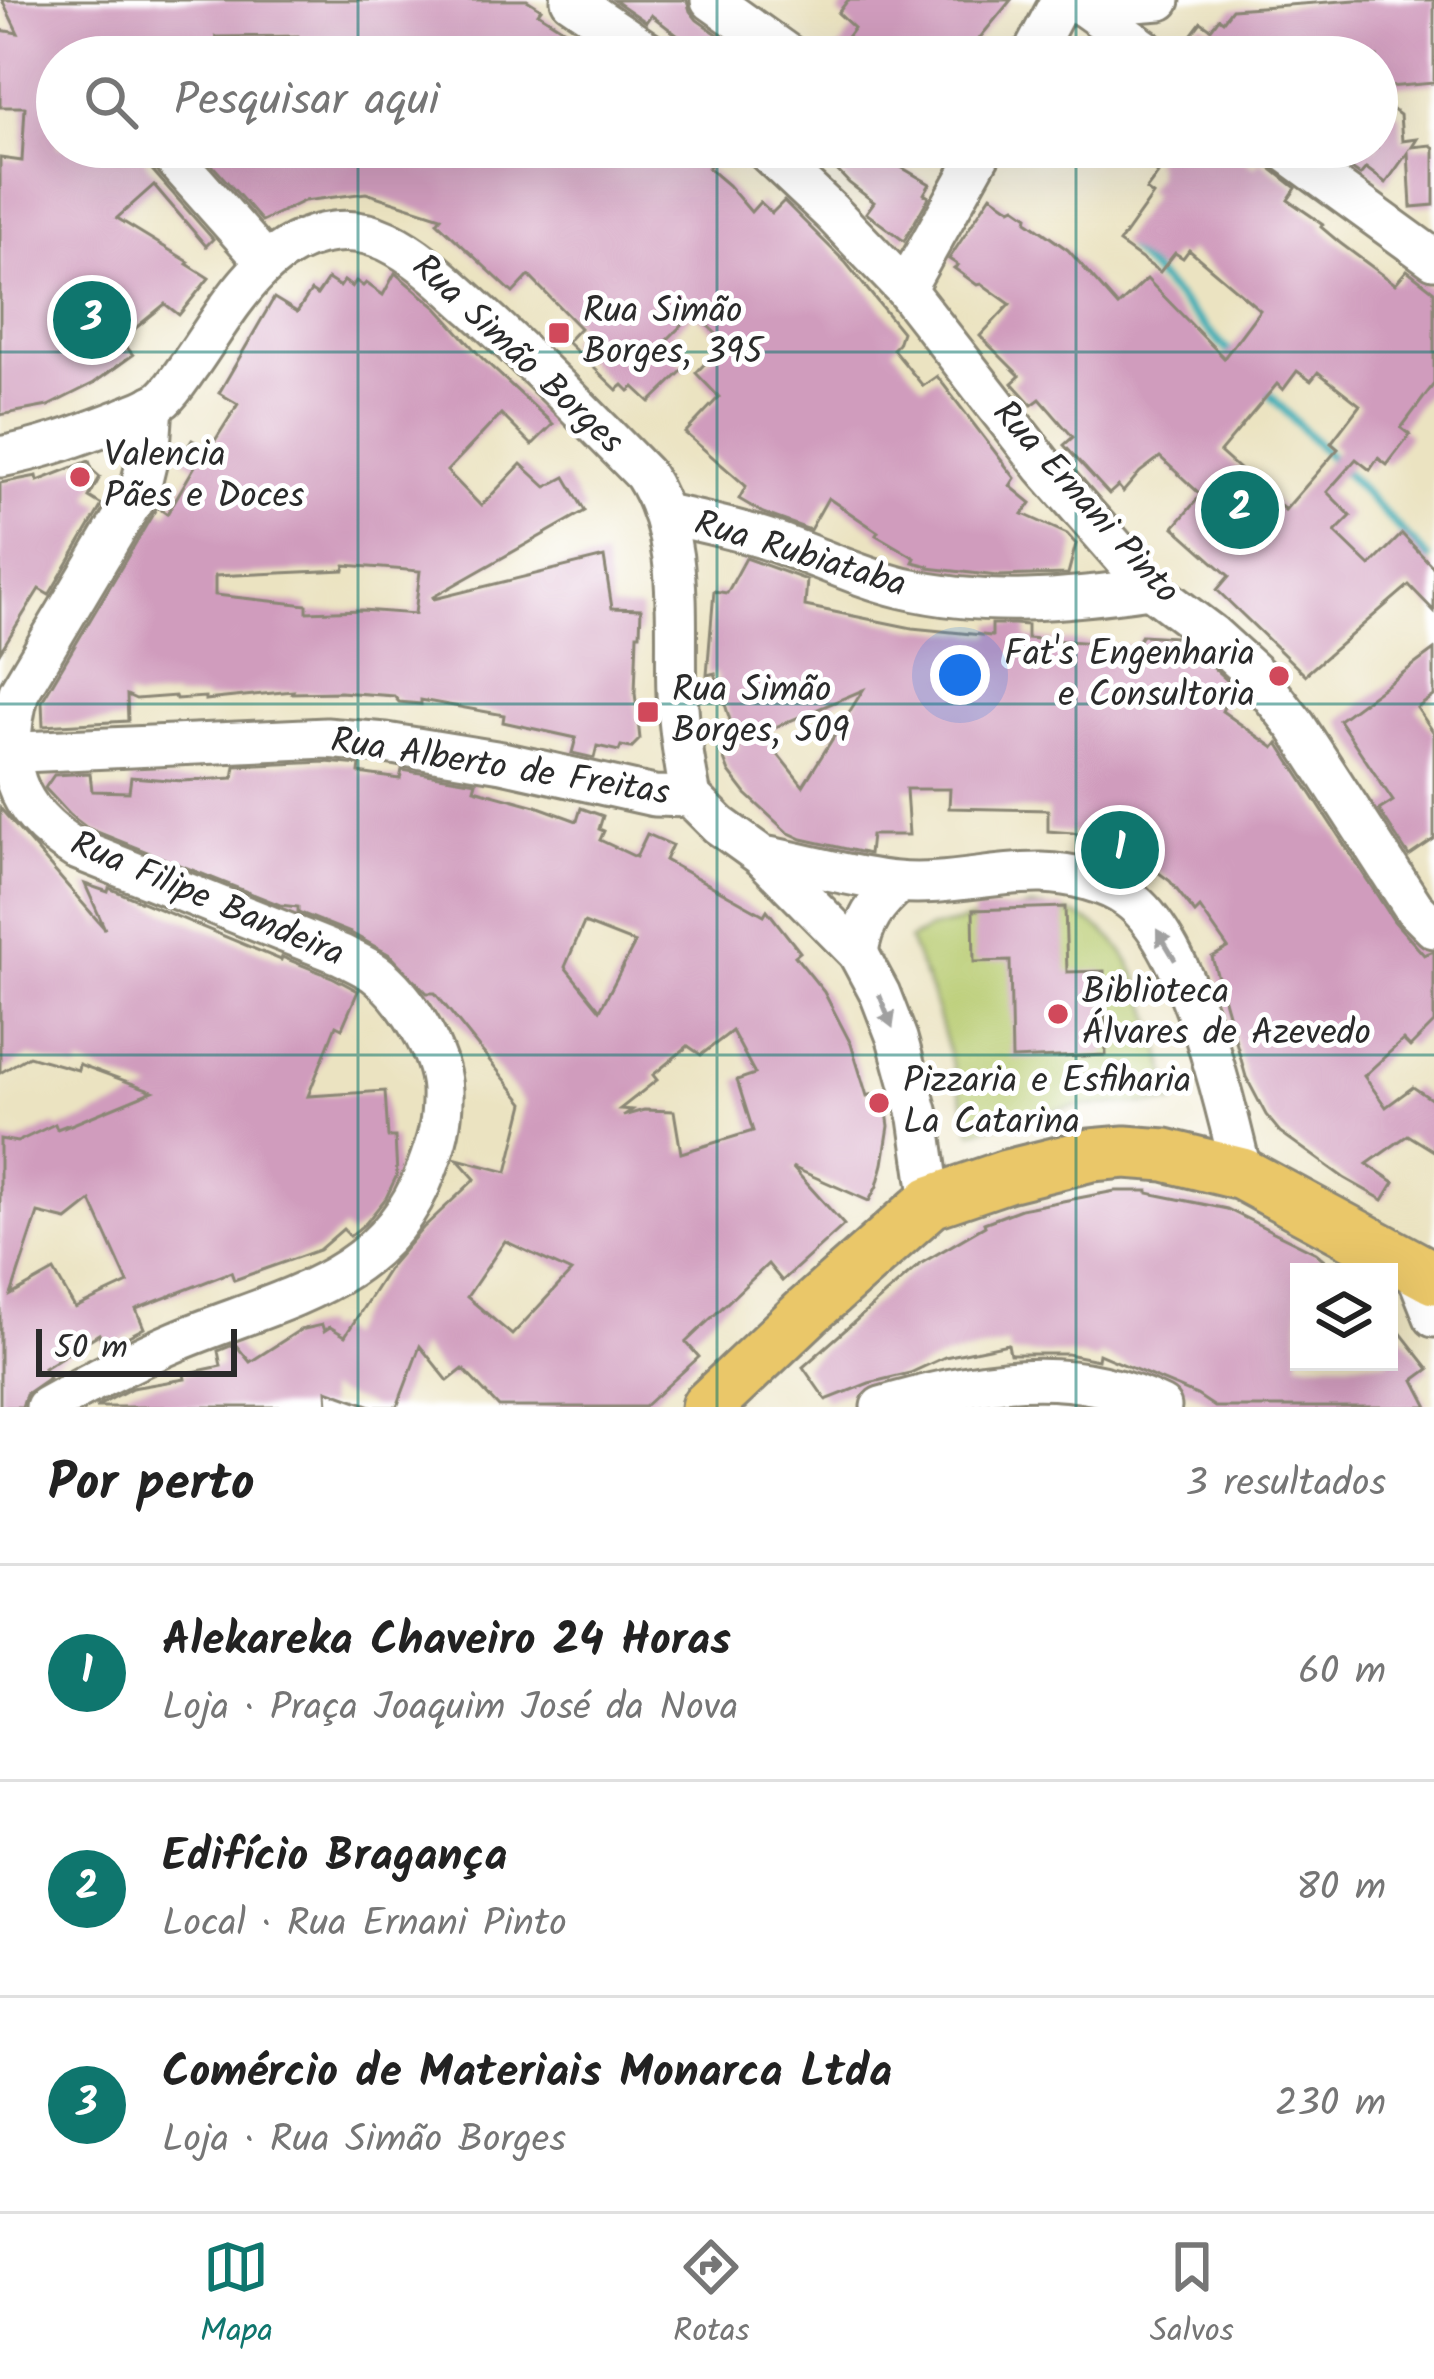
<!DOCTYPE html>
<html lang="pt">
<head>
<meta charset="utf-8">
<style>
	:root { --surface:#fff; --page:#f6f6f6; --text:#222; --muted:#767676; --line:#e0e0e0; --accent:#0f766e }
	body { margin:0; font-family:Kalam,sans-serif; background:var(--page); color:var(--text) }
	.controls { position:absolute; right:36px; bottom:36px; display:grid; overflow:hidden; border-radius:0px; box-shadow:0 12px 48px #0002 }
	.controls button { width:108px; height:108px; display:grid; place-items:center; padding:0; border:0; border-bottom:3px solid var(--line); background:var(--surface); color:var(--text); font:60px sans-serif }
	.scale { position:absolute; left:36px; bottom:30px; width:201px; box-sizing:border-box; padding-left:12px; border:6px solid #2b2b2b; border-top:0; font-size:33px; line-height:42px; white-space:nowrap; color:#2b2b2b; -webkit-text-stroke:9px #fff; paint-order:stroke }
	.you { position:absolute; left:960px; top:675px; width:42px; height:42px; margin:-30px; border:9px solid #fff; border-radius:50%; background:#1a73e8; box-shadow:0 0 0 18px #1a73e833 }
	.badge { display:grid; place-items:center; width:78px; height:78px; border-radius:50%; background:var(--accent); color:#fff; font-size:39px; font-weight:700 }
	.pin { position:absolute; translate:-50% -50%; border:6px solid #fff; box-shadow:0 3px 12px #0006 }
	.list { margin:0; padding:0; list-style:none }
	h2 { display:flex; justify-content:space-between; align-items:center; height:156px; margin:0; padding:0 48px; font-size:51px }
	h2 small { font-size:39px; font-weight:400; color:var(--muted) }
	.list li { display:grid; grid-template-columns:78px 1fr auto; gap:36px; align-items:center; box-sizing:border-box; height:216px; padding:0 48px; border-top:3px solid var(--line) }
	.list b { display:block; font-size:45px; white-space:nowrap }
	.list p { margin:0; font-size:39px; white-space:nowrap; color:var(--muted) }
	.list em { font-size:39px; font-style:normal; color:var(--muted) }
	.icon { flex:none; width:66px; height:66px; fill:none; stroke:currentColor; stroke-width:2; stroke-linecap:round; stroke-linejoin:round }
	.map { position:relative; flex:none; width:1434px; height:1407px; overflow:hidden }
	.search { position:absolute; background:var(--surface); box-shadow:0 12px 48px #0002; left:36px; right:36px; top:36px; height:132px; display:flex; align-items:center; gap:30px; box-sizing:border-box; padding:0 42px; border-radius:66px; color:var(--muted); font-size:45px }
	.sheet { height:804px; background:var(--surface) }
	nav { display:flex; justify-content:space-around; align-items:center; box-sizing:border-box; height:168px; border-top:3px solid var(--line); background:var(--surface); font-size:33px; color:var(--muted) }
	nav a { display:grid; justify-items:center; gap:6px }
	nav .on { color:var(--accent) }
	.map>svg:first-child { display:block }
</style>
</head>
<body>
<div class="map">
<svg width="1434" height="1407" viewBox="0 0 1434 1407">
	<rect width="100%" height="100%" fill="#fff"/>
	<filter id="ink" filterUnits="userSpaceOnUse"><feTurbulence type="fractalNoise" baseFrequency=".00833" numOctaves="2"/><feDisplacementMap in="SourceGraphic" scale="24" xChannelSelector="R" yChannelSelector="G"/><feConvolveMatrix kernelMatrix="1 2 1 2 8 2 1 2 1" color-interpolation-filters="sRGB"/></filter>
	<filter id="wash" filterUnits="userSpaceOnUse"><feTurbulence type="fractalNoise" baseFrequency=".004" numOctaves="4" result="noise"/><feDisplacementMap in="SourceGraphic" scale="48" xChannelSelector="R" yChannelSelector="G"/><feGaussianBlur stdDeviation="2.7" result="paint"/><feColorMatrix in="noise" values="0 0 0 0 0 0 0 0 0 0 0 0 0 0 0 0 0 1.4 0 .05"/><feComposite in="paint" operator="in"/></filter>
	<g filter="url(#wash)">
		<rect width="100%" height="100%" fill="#ebe3c1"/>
		<path fill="#b7cb6f" stroke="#717b4d" stroke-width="3" d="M 1030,907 C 1119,909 1141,973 1160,1048 C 1164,1066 1172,1086 1174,1103 L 1079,1106 L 1029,1115 L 972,1132 L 931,992 L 909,940 L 929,929 Z"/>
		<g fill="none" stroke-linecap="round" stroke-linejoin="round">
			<g stroke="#3daeb6" stroke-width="8">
				<path d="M 1129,248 L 1235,358"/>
				<path d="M 1262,387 L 1428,558"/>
			</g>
		</g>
		<g id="blocks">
			<g fill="#d09cbd" fill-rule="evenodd">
				<path d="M 2,0 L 527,0 L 541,9 L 538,13 L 607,57 L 301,57 L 298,36 L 216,37 L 226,57 L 57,57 L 57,147 L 141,147 L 146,163 L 213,239 L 206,246 L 154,185 L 117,218 L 189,262 L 187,264 L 209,278 L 179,315 L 165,304 L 121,340 L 133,355 L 94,383 L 48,406 L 0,415 L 0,158 L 22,161 L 25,107 L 0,107 L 0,30 L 18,33 Z"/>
				<path d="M 614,0 L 687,0 L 690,11 L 697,20 L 750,57 L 696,57 L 683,47 L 686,42 L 651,15 L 646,22 Z"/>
				<path d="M 848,0 L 1011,0 L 964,57 L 832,57 L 854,28 L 838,13 Z"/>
				<path d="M 1356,0 L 1434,0 L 1434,83 L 1377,88 L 1377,57 L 1179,57 L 1178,52 L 1201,22 L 1211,29 L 1219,18 L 1223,21 L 1232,9 Z"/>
				<path d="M 1377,98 L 1400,115 L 1402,141 L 1417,139 L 1412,147 L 1431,145 L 1434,148 L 1434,205 L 1411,207 L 1408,152 L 1386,183 L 1366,168 L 1360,175 L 1321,147 L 1377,147 Z"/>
				<path d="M 196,147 L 726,147 L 708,168 L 728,185 L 751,212 L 760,202 L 772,213 L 784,201 L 846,263 L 902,332 L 898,344 L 893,349 L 897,354 L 923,386 L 937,376 L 1015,478 L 1010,486 L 1031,503 L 1023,514 L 1067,534 L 1076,544 L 1068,574 L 997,576 L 928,568 L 929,566 L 913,562 L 915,558 L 876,535 L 878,532 L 828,498 L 810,530 L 763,513 L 739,499 L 746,486 L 685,433 L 719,397 L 696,373 L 725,342 L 694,313 L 662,345 L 686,367 L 650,402 L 634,387 L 629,391 L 623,385 L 617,390 L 567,342 L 580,328 L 529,276 L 513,293 L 437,222 L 441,217 L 366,193 L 304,201 L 262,221 Z"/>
				<path d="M 815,147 L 916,147 L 901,167 L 930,184 L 924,194 L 929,197 L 904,241 L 866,213 L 874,202 L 849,183 Z"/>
				<path d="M 1162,147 L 1226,147 L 1255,167 L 1260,160 L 1296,188 L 1288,200 L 1323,224 L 1321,227 L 1340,243 L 1395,284 L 1407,270 L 1434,291 L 1434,384 L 1401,428 L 1410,435 L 1387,465 L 1378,458 L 1370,470 L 1356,459 L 1327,492 L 1351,516 L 1335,532 L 1370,566 L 1402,534 L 1434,568 L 1434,611 L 1409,585 L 1305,675 L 1217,590 L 1229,576 L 1174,527 L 1201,495 L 1160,457 L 1140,472 L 1123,492 L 1118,486 L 1109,494 L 1064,445 L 1073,437 L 1040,399 L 1032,405 L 1012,383 L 1020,376 L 980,336 L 1010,304 L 982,284 L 977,285 L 954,268 L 958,265 L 949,259 L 991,195 L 1011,209 L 1015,207 L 1028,216 L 1027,221 L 1068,250 L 1118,306 L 1147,279 L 1224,358 L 1260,310 L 1189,250 L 1183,258 L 1175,253 L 1160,272 L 1119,243 L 1153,195 L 1146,190 L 1158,174 L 1155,170 L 1157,165 L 1152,162 ZM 1297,371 L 1311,381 L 1318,372 L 1360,405 L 1331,443 L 1338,449 L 1285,510 L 1220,452 L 1277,384 L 1283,390 Z"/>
				<path d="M 395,273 L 437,308 L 482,358 L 553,424 L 532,445 L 501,414 L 447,471 L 481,506 L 521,464 L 546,487 L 565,477 L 585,511 L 433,597 L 434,599 L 604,557 L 612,608 L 641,609 L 640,634 L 637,634 L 635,693 L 640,739 L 631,748 L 621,746 L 619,751 L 597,746 L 594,758 L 572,753 L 576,738 L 503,722 L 504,715 L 421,700 L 421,704 L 399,702 L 394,696 L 340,692 L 292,693 L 293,691 L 205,700 L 205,697 L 176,699 L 175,696 L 136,699 L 127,695 L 128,721 L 43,726 L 42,701 L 157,507 L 167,514 L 195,466 L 181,457 L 192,440 L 209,450 L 238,404 L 219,393 L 274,298 L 297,312 L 311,291 L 317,295 L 328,279 L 340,287 L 344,281 L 352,287 L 356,281 L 363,286 L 366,283 L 383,295 ZM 345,565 L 420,571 L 415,614 L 362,610 L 307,612 L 307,605 L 215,595 L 215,576 L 344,570 Z"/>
				<path d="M 89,461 L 93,471 L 100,477 L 89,497 L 102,505 L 49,595 L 39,589 L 0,652 L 0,483 L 37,476 L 38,481 Z"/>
				<path d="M 746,558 L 807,580 L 805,606 L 912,628 L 992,636 L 992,624 L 1014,624 L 1027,625 L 1027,638 L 1135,646 L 1142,635 L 1175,637 L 1196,652 L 1232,685 L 1216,702 L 1224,707 L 1222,711 L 1274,748 L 1278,743 L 1394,921 L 1424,955 L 1434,951 L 1434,1023 L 1410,1047 L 1403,1040 L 1364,1076 L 1386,1107 L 1413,1087 L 1434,1101 L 1434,1151 L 1408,1135 L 1367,1164 L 1394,1182 L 1383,1200 L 1344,1178 L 1280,1132 L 1266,1115 L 1246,1077 L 1212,957 L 1228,948 L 1200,908 L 1195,913 L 1170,881 L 1139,858 L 1123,851 L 1125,848 L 1073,833 L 1048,831 L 1048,810 L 949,808 L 950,789 L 906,789 L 909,835 L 871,835 L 869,854 L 802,839 L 787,832 L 746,794 L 729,772 L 722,754 L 739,748 L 715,673 L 707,675 L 714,591 L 727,593 ZM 863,690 L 803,786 L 761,733 Z"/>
				<path d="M 1434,650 L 1434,696 L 1417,708 L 1434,733 L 1434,839 L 1409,856 L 1379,810 L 1393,801 L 1339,720 Z"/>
				<path d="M 326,762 L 360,765 L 359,773 L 400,779 L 402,770 L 476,782 L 474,789 L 536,806 L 577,821 L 581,808 L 603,816 L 599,829 L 604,831 L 600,840 L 636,857 L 647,834 L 672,845 L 665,860 L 764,915 L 767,910 L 800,952 L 795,956 L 824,992 L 851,1044 L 867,1096 L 884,1091 L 889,1126 L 883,1164 L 877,1186 L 869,1201 L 792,1167 L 844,1225 L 782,1281 L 768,1264 L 686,1342 L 699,1357 L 644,1407 L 499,1407 L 463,1369 L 448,1381 L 420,1346 L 397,1407 L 374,1407 L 327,1390 L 328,1407 L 96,1407 L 132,1388 L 185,1379 L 184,1374 L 221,1366 L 218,1351 L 235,1344 L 250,1362 L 300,1330 L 322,1325 L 324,1331 L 330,1327 L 345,1336 L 391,1265 L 423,1228 L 475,1179 L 457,1159 L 507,1172 L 524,1103 L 435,993 L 427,993 L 390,955 L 351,933 L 298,912 L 298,907 L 280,905 L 87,828 L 70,815 L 45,788 L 54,775 L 90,773 L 92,791 L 129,792 L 131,777 L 182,781 L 233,778 L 235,766 ZM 584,923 L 635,943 L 600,1010 L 565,967 ZM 732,1031 L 755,1074 L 737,1080 L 753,1131 L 681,1153 L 674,1111 L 644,1110 L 623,1116 L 632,1110 L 620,1109 L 657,1080 L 653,1075 L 688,1046 L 701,1055 ZM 505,1241 L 571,1272 L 512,1335 L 467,1297 Z"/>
				<path d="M 0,808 L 105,929 L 85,884 L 108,892 L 109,888 L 281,960 L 282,957 L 332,977 L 358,991 L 342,1028 L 336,1025 L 308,1096 L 385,1091 L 388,1137 L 395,1137 L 397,1175 L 386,1198 L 366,1223 L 350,1236 L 343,1229 L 319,1250 L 234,1280 L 231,1272 L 136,1309 L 144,1328 L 106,1348 L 99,1334 L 44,1368 L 49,1378 L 26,1394 L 22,1407 L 0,1407 L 0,1139 L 17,1142 L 55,1124 L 57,1129 L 67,1125 L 66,1127 L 153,1091 L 79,1064 L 78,1070 L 29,1056 L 0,1073 ZM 91,1201 L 128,1283 L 75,1308 L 54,1271 L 11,1295 L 38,1213 L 67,1220 Z"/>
				<path d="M 1065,907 L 1067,972 L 1104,971 L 1106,1055 L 1012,1059 L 1010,961 L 974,962 L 973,910 Z"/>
				<path d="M 1115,1191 L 1148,1191 L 1148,1193 L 1227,1209 L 1316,1253 L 1339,1272 L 1299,1272 L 1299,1362 L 1389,1362 L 1389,1318 L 1429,1369 L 1414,1380 L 1428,1407 L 1215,1407 L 1197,1395 L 1099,1354 L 1098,1360 L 1067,1354 L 1010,1354 L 1008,1344 L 945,1357 L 910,1373 L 869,1383 L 826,1400 L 803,1367 L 920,1264 L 985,1226 L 984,1223 L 1021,1209 Z"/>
			</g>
		</g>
	</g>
	<g filter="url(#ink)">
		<use href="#blocks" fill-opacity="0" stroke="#8b8776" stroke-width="3"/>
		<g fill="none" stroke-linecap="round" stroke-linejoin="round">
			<g stroke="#8b8776" stroke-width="45">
				<g id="minor">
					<path d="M 571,0 L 655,57"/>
					<path d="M 711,0 L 791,57"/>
					<path d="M 1075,0 L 1155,57"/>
					<path d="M 1083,6 L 1160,0"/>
					<path d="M 1031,57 L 1061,0"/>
					<path d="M 164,147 L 266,262"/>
					<path d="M 762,147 L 831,212 L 905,289 L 1044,467 L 1150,588 L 1211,634 L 1255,674 L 1296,726 L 1414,908 L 1434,928"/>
					<path d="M 1280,147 L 1434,259"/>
					<path d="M 905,289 L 984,147"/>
					<path d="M 0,457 C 44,449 80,435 122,419 C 135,413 151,409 163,399 C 174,389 182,375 191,363 C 227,312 263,239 334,232 C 352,230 370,233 387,241 C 420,257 447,284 474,308 C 533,361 588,417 644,474 C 686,539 674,619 677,694 C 679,728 684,763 691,797"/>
					<path d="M 665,514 C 701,522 737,529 772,541 C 816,556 858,577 903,588 C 987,608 1066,600 1150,588"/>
					<path d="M 0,753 L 326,738 L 386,743 L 502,762 L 654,796 L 691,797 L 719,825 L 762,856 L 858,953 L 880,994 L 897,1038 L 919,1118 L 931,1202"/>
					<path d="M 762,856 C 806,863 851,878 896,882 C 944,887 994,872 1042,873 C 1071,874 1105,882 1129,899 C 1189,943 1225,1102 1242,1174"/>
					<path d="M 858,953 C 862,922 876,903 899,883"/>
					<path d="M 1414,1267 L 1434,1317"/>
					<path d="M 46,1407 C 89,1383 132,1360 177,1341 C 277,1299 384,1284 426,1171 C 437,1142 443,1122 442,1090 C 440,1052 406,996 375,973 C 365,966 353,961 342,955 L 76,849 C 12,810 0,763 19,692 L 140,489 L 150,448 L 153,405"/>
					<path d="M 881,1407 C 975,1380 1069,1361 1161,1407"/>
				</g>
			</g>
			<g stroke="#8b8776" stroke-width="57">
				<path id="major" d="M 707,1407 L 807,1312 L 931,1202 L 1007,1176 L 1091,1155 L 1125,1152 L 1165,1155 L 1242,1174 L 1434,1278"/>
			</g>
			<use href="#minor" stroke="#fff" stroke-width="39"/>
			<use href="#major" stroke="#eac769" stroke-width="51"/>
		</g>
		<defs><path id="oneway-solid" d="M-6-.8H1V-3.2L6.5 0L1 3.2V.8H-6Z" transform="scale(3)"/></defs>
		<g fill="#a0a0a0">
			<use href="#oneway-solid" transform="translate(1166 945) rotate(-121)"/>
			<use href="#oneway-solid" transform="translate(886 1011) rotate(68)"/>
		</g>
	</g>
	<path fill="none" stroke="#0f766e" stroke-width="3" stroke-opacity="0.55" d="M 358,0 L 358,57M 717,0 L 717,57M 1076,0 L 1076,57M 358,147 L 358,1407M 717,147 L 717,1407M 1076,147 L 1076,1407M 0,352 L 1434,352M 0,704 L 1434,704M 0,1055 L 1434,1055"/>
	<g fill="#d1495b" stroke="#fff" stroke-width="4.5">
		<rect x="547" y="321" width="24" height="24" rx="6"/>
		<circle cx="80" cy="477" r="12"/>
		<circle cx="1279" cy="676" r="12"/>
		<rect x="636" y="700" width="24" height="24" rx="6"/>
		<circle cx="1058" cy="1014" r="12"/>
		<circle cx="879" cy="1103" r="12"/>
	</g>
	<g text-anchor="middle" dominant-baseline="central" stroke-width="10" stroke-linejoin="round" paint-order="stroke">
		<g font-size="36" fill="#2b2b2b" stroke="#fff" text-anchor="start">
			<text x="583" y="312">Rua Simão<tspan x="583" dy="41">Borges, 395</tspan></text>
			<text x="104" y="456">Valencia<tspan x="104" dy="41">Pães e Doces</tspan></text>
			<text x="1255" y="655" text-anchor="end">Fat's Engenharia<tspan x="1255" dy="41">e Consultoria</tspan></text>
			<text x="672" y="691">Rua Simão<tspan x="672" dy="41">Borges, 509</tspan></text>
			<text x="1082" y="993">Biblioteca<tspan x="1082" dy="41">Álvares de Azevedo</tspan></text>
			<text x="903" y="1082">Pizzaria e Esfiharia<tspan x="903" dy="41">La Catarina</tspan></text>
		</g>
		<g font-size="36" fill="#2b2b2b" stroke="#fff">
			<text transform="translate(517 355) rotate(43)">Rua Simão Borges</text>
			<text transform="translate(1085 503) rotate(48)">Rua Ernani Pinto</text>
			<text transform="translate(800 555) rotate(17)">Rua Rubiataba</text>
			<text transform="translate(500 768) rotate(9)">Rua Alberto de Freitas</text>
			<text transform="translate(207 900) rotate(23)">Rua Filipe Bandeira</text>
		</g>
	</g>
</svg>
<div class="controls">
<button><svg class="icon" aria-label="layers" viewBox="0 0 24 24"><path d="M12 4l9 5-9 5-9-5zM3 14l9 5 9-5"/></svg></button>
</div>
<div class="scale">50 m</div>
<div class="you"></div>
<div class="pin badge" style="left:1120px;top:850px">1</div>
<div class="pin badge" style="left:1240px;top:510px">2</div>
<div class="pin badge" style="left:92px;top:320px">3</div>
<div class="search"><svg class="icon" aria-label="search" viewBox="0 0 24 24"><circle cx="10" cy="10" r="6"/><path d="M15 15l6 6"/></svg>Pesquisar aqui</div>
</div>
<section class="sheet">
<h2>Por perto<small>3 resultados</small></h2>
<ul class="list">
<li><span class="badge">1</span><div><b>Alekareka Chaveiro 24 Horas</b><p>Loja · Praça Joaquim José da Nova</p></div><em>60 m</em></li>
<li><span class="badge">2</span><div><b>Edifício Bragança</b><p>Local · Rua Ernani Pinto</p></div><em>80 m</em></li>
<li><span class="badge">3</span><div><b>Comércio de Materiais Monarca Ltda</b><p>Loja · Rua Simão Borges</p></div><em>230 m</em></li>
</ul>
</section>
<nav>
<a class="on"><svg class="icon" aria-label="map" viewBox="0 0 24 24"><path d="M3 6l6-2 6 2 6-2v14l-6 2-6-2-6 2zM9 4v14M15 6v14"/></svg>Mapa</a>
<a><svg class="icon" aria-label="directions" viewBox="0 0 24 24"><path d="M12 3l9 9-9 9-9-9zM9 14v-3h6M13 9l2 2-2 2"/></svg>Rotas</a>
<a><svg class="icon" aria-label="saved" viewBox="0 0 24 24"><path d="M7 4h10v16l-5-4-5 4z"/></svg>Salvos</a>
</nav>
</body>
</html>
